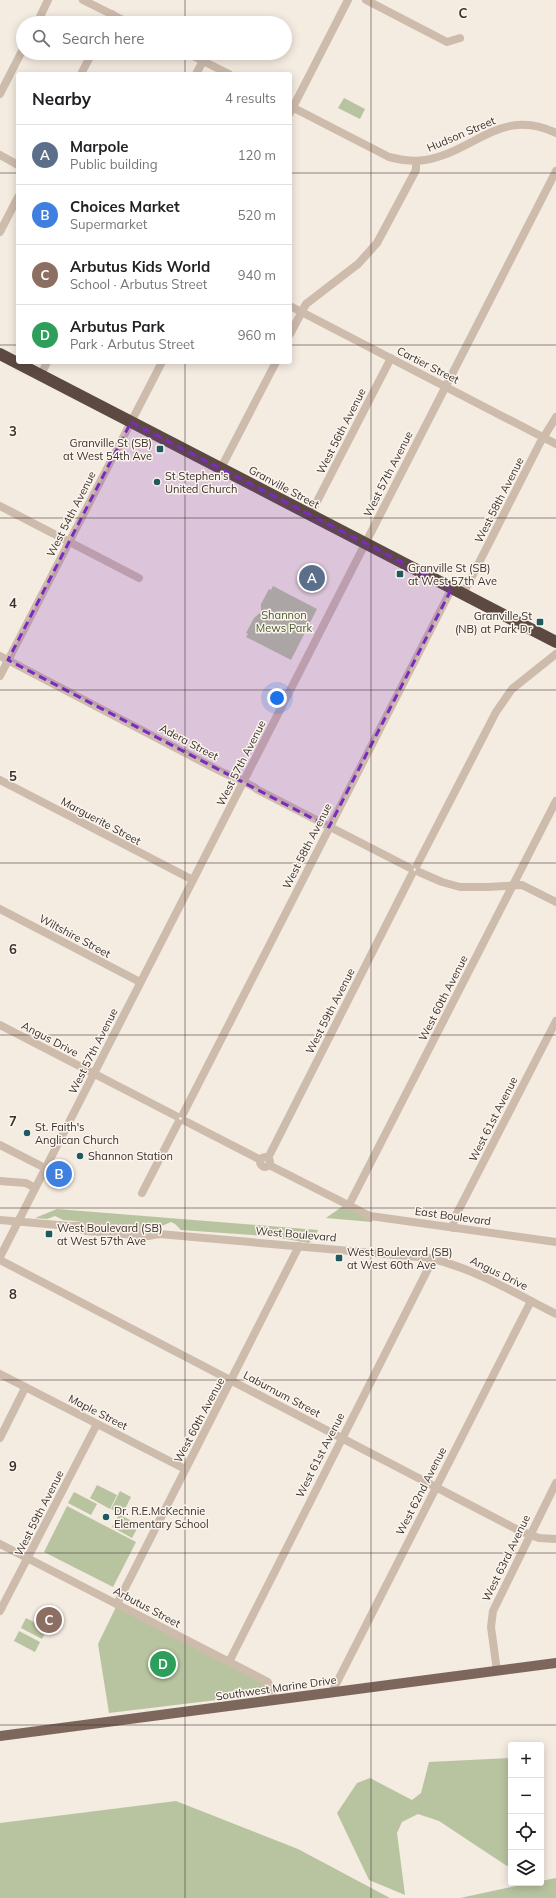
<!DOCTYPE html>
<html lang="en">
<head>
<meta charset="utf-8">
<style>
	:root { --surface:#fff; --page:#f6f6f6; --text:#202124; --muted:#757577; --line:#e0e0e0; --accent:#2563eb }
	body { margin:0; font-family:Mulish,sans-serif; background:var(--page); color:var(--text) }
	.controls { position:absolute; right:12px; bottom:12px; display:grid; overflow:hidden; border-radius:4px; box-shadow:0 2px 10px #0003 }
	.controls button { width:36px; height:36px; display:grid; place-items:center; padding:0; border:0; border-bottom:1px solid var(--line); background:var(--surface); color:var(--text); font:20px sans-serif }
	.you { position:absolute; left:277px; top:698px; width:14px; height:14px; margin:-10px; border:3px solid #fff; border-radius:50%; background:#1a73e8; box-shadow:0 0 0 6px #1a73e833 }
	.badge { display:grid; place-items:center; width:26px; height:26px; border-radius:50%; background:var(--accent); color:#fff; font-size:13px; font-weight:700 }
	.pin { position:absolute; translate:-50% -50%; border:2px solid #fff; box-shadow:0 1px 4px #0006 }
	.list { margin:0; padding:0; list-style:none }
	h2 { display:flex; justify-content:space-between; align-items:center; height:52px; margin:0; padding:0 16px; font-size:17px }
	h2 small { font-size:13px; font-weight:400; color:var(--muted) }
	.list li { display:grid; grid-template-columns:26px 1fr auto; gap:12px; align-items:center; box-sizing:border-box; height:60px; padding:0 16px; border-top:1px solid var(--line) }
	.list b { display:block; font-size:15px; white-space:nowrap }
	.list p { margin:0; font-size:13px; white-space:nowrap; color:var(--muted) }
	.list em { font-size:13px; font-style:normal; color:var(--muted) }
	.icon { flex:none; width:22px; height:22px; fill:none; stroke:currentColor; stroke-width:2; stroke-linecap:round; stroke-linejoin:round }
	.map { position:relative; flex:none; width:556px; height:1898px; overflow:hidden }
	.search { position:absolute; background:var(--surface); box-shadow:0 2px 10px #0003; left:16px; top:16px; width:276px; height:44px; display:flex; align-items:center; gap:10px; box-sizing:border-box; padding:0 14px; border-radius:22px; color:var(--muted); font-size:15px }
	.panel { position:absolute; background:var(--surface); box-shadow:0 2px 10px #0003; left:16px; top:72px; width:276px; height:292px; border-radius:4px }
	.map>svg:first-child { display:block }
</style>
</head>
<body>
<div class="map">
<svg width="556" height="1898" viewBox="0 0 556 1898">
	<rect width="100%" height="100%" fill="#f4ebe1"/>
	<g fill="#b8c4a0">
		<path d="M 344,98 L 365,109 L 360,119 L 338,108 Z"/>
		<path d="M 273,586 L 317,609 L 291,660 L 246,637 L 248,634 L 246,633 L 254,618 L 261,612 L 261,604 L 269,589 L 271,590 Z"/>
		<path d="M 343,1206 L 372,1220 L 372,1222 L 326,1218 Z"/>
		<path d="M 57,1209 L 318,1230 L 315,1237 L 309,1243 L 274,1237 L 274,1234 L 266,1233 L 265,1236 L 181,1230 L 175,1224 L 171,1222 L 157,1228 L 63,1220 L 55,1216 L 47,1219 L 35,1218 Z"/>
		<path d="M 97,1485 L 117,1495 L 110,1509 L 90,1498 Z"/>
		<path d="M 120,1491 L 131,1497 L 122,1515 L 111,1509 Z"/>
		<path d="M 74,1492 L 97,1504 L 91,1515 L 68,1503 Z"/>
		<path d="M 67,1506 L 136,1542 L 113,1587 L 44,1552 Z"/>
		<path d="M 119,1514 L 139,1525 L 132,1538 L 112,1527 Z"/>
		<path d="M 116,1607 L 264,1684 L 266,1688 L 265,1692 L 259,1695 L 109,1713 L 98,1644 Z"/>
		<path d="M 26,1618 L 47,1629 L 42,1639 L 21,1628 Z"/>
		<path d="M 19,1631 L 40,1642 L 35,1652 L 14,1641 Z"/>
		<path d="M 510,1758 L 511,1864 L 507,1866 L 439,1821 L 418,1814 L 402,1822 L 397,1833 L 405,1895 L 369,1880 L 337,1813 L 357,1783 L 370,1778 L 412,1800 L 421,1793 L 429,1762 Z"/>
		<path d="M 176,1801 L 298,1849 L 390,1898 L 0,1898 L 0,1823 Z"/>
		<path d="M 556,1878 L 556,1898 L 460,1898 L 530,1883 L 541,1883 L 541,1881 Z"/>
	</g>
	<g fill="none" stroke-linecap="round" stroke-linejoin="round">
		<g stroke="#cdbbac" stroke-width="8">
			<path d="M 83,0 L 129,23"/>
			<path d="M 366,0 L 447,42 L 460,38"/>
			<path d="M 37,23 L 48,0"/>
			<path d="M 108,23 L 112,14"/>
			<path d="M 187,53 L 229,74"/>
			<path d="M 81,74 L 92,53"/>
			<path d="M 196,74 L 203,61"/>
			<path d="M 0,94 L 23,49"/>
			<path d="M 290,106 L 389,157 C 401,160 413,162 425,160 C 474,152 502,106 556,133"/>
			<path d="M 290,113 L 348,0"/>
			<path d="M 0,155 L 18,165"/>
			<path d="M 0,232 L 18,197"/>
			<path d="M 290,306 L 556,444"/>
			<path d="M 290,334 L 306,304 L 358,264 L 377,243 L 416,170 L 416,161"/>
			<path d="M 41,375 L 47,362"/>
			<path d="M 221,468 L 276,362"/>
			<path d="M 0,506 L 139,578"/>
			<path d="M 310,515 L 391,358"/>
			<path d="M 463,594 L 540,443 L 556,417"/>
			<path d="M 0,656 L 216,769 C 227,775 250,783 258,790 L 410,868"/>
			<path d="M 0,676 L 162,362"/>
			<path d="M 0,780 L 193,880"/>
			<path d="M 417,865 L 496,712 L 512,689 L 556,654"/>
			<path d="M 419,872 L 442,882 L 460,887 L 487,887 L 522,885 L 556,902"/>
			<path d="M 0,909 L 140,982"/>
			<path d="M 0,1025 L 176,1116"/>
			<path d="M 183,1114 L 452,588"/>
			<path d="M 185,1121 L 261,1160"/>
			<path d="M 0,1145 L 45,1168"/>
			<circle cx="265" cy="1162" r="5"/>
			<path d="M 268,1158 L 412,874"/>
			<path d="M 269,1165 L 370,1216 L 556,1242"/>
			<path d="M 0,1181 L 26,1183 L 35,1188"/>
			<path d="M 142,1193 L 178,1123"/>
			<path d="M 349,1205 L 556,801"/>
			<path d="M 0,1220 L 70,1226 L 86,1231 L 148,1236 L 159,1234 L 430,1258 C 475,1269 515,1293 556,1314"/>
			<path d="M 73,1226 L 87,1225 L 150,1230 L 159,1234"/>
			<path d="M 453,1228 L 454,1219 L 556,1021"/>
			<path d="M 0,1257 L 556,171"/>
			<path d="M 0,1260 L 520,1531 L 539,1538 L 556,1539"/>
			<path d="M 0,1374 L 185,1469"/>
			<path d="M 0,1438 L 25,1388"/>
			<path d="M 0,1544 L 268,1682 L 274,1700"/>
			<path d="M 117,1604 L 299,1246"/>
			<path d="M 0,1611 L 97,1424"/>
			<path d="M 229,1662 L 429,1267 L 430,1258"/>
			<path d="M 497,1671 L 491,1627 L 493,1611 L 556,1483"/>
			<path d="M 332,1692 L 531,1301"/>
		</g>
		<path stroke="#7d675c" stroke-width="10" d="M 0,1736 L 556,1663"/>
		<path stroke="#5c4a42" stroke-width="12" d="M 0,354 L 556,642"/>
	</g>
	<path fill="#7b2cbf" fill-opacity="0.2" stroke="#7b2cbf" stroke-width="3" stroke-dasharray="8 5" stroke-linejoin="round" d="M 131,422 L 452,588 L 329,827 L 8,660 Z"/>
	<path fill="none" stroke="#3b302b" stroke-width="1" stroke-opacity="0.55" d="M 185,0 L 185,23M 371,0 L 371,1898M 185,53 L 185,74M 0,173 L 18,173M 290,173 L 556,173M 0,345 L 18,345M 290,345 L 556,345M 185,362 L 185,1898M 0,518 L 556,518M 0,690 L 556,690M 0,863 L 556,863M 0,1035 L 556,1035M 0,1208 L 556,1208M 0,1380 L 556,1380M 0,1553 L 556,1553M 0,1725 L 556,1725"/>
	<g fill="#1f5a5e" stroke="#fbf5ee" stroke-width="1.5">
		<rect x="156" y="445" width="8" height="8" rx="2"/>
		<circle cx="157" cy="482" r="4"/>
		<rect x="396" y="570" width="8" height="8" rx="2"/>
		<rect x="536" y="618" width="8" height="8" rx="2"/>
		<circle cx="27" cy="1133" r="4"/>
		<circle cx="80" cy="1156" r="4"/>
		<rect x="45" y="1230" width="8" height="8" rx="2"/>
		<rect x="335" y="1254" width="8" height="8" rx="2"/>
		<circle cx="106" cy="1517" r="4"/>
	</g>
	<g text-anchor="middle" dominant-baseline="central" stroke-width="3" stroke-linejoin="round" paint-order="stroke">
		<g font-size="11" fill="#3b302b" stroke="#fbf5ee">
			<text transform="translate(461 134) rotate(-23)">Hudson Street</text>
			<text transform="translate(428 365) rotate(27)">Cartier Street</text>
			<text transform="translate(341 431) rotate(-63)">West 56th Avenue</text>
			<text transform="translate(388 474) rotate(-63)">West 57th Avenue</text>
			<text transform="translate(284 487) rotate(28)">Granville Street</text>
			<text transform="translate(499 500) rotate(-63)">West 58th Avenue</text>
			<text transform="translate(71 514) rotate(-63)">West 54th Avenue</text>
			<text transform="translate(189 742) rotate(28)">Adera Street</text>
			<text transform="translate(241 763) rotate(-63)">West 57th Avenue</text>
			<text transform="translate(101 821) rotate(28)">Marguerite Street</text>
			<text transform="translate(307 846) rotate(-63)">West 58th Avenue</text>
			<text transform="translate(75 936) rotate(28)">Wiltshire Street</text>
			<text transform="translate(443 998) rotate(-63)">West 60th Avenue</text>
			<text transform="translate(330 1011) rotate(-63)">West 59th Avenue</text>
			<text transform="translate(50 1039) rotate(28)">Angus Drive</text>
			<text transform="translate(93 1051) rotate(-63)">West 57th Avenue</text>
			<text transform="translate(493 1119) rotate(-63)">West 61st Avenue</text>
			<text transform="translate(453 1216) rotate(8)">East Boulevard</text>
			<text transform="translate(296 1234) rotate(5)">West Boulevard</text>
			<text transform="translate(499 1273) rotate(26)">Angus Drive</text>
			<text transform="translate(282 1394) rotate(28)">Laburnum Street</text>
			<text transform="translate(98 1412) rotate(27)">Maple Street</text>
			<text transform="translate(199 1420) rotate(-62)">West 60th Avenue</text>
			<text transform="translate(320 1455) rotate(-63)">West 61st Avenue</text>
			<text transform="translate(421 1491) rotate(-63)">West 62nd Avenue</text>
			<text transform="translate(39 1513) rotate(-63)">West 59th Avenue</text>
			<text transform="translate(506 1558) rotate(-64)">West 63rd Avenue</text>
			<text transform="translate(147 1607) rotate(28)">Arbutus Street</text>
			<text transform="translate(276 1688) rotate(-8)">Southwest Marine Drive</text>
		</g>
		<g font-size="11" fill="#3b302b" stroke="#fbf5ee" text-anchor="start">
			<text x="152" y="443" text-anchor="end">Granville St (SB)<tspan x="152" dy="13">at West 54th Ave</tspan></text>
			<text x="165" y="476">St Stephen's<tspan x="165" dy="13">United Church</tspan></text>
			<text x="408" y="568">Granville St (SB)<tspan x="408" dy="13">at West 57th Ave</tspan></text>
			<text x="532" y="616" text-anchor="end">Granville St<tspan x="532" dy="13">(NB) at Park Dr</tspan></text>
			<text x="35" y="1127">St. Faith's<tspan x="35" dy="13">Anglican Church</tspan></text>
			<text x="88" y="1156">Shannon Station</text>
			<text x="57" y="1228">West Boulevard (SB)<tspan x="57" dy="13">at West 57th Ave</tspan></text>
			<text x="347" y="1252">West Boulevard (SB)<tspan x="347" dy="13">at West 60th Ave</tspan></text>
			<text x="114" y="1511">Dr. R.E.McKechnie<tspan x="114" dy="13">Elementary School</tspan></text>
		</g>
		<g font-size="11" fill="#4a5a2e" stroke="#fbf5ee">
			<text x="284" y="615">Shannon<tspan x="284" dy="13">Mews Park</tspan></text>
		</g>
	</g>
	<g font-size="13" text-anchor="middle" font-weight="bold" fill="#3b302b" stroke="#fbf5ee" stroke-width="3" stroke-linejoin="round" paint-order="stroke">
		<text x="463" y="18">C</text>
		<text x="13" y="436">3</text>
		<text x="13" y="608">4</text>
		<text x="13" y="781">5</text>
		<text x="13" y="954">6</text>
		<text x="13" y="1126">7</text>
		<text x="13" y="1299">8</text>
		<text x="13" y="1471">9</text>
	</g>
</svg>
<div class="controls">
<button>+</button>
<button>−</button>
<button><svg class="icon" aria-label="locate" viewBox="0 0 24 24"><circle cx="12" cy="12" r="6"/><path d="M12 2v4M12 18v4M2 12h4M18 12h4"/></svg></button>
<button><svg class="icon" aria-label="layers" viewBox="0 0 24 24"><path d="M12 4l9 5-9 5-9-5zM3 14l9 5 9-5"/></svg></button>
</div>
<div class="you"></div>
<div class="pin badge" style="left:312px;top:578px;background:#5c6f8a">A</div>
<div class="pin badge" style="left:59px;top:1174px;background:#3f7fe0">B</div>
<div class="pin badge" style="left:49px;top:1620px;background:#8d6e63">C</div>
<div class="pin badge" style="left:163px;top:1664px;background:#2e9e5b">D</div>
<div class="search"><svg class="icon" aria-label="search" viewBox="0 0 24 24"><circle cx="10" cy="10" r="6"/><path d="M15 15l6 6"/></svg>Search here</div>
<section class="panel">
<h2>Nearby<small>4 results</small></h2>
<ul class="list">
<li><span class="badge" style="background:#5c6f8a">A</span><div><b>Marpole</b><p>Public building</p></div><em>120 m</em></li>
<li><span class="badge" style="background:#3f7fe0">B</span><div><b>Choices Market</b><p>Supermarket</p></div><em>520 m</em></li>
<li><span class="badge" style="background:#8d6e63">C</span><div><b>Arbutus Kids World</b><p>School · Arbutus Street</p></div><em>940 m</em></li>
<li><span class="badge" style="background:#2e9e5b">D</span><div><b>Arbutus Park</b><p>Park · Arbutus Street</p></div><em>960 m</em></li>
</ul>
</section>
</div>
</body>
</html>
